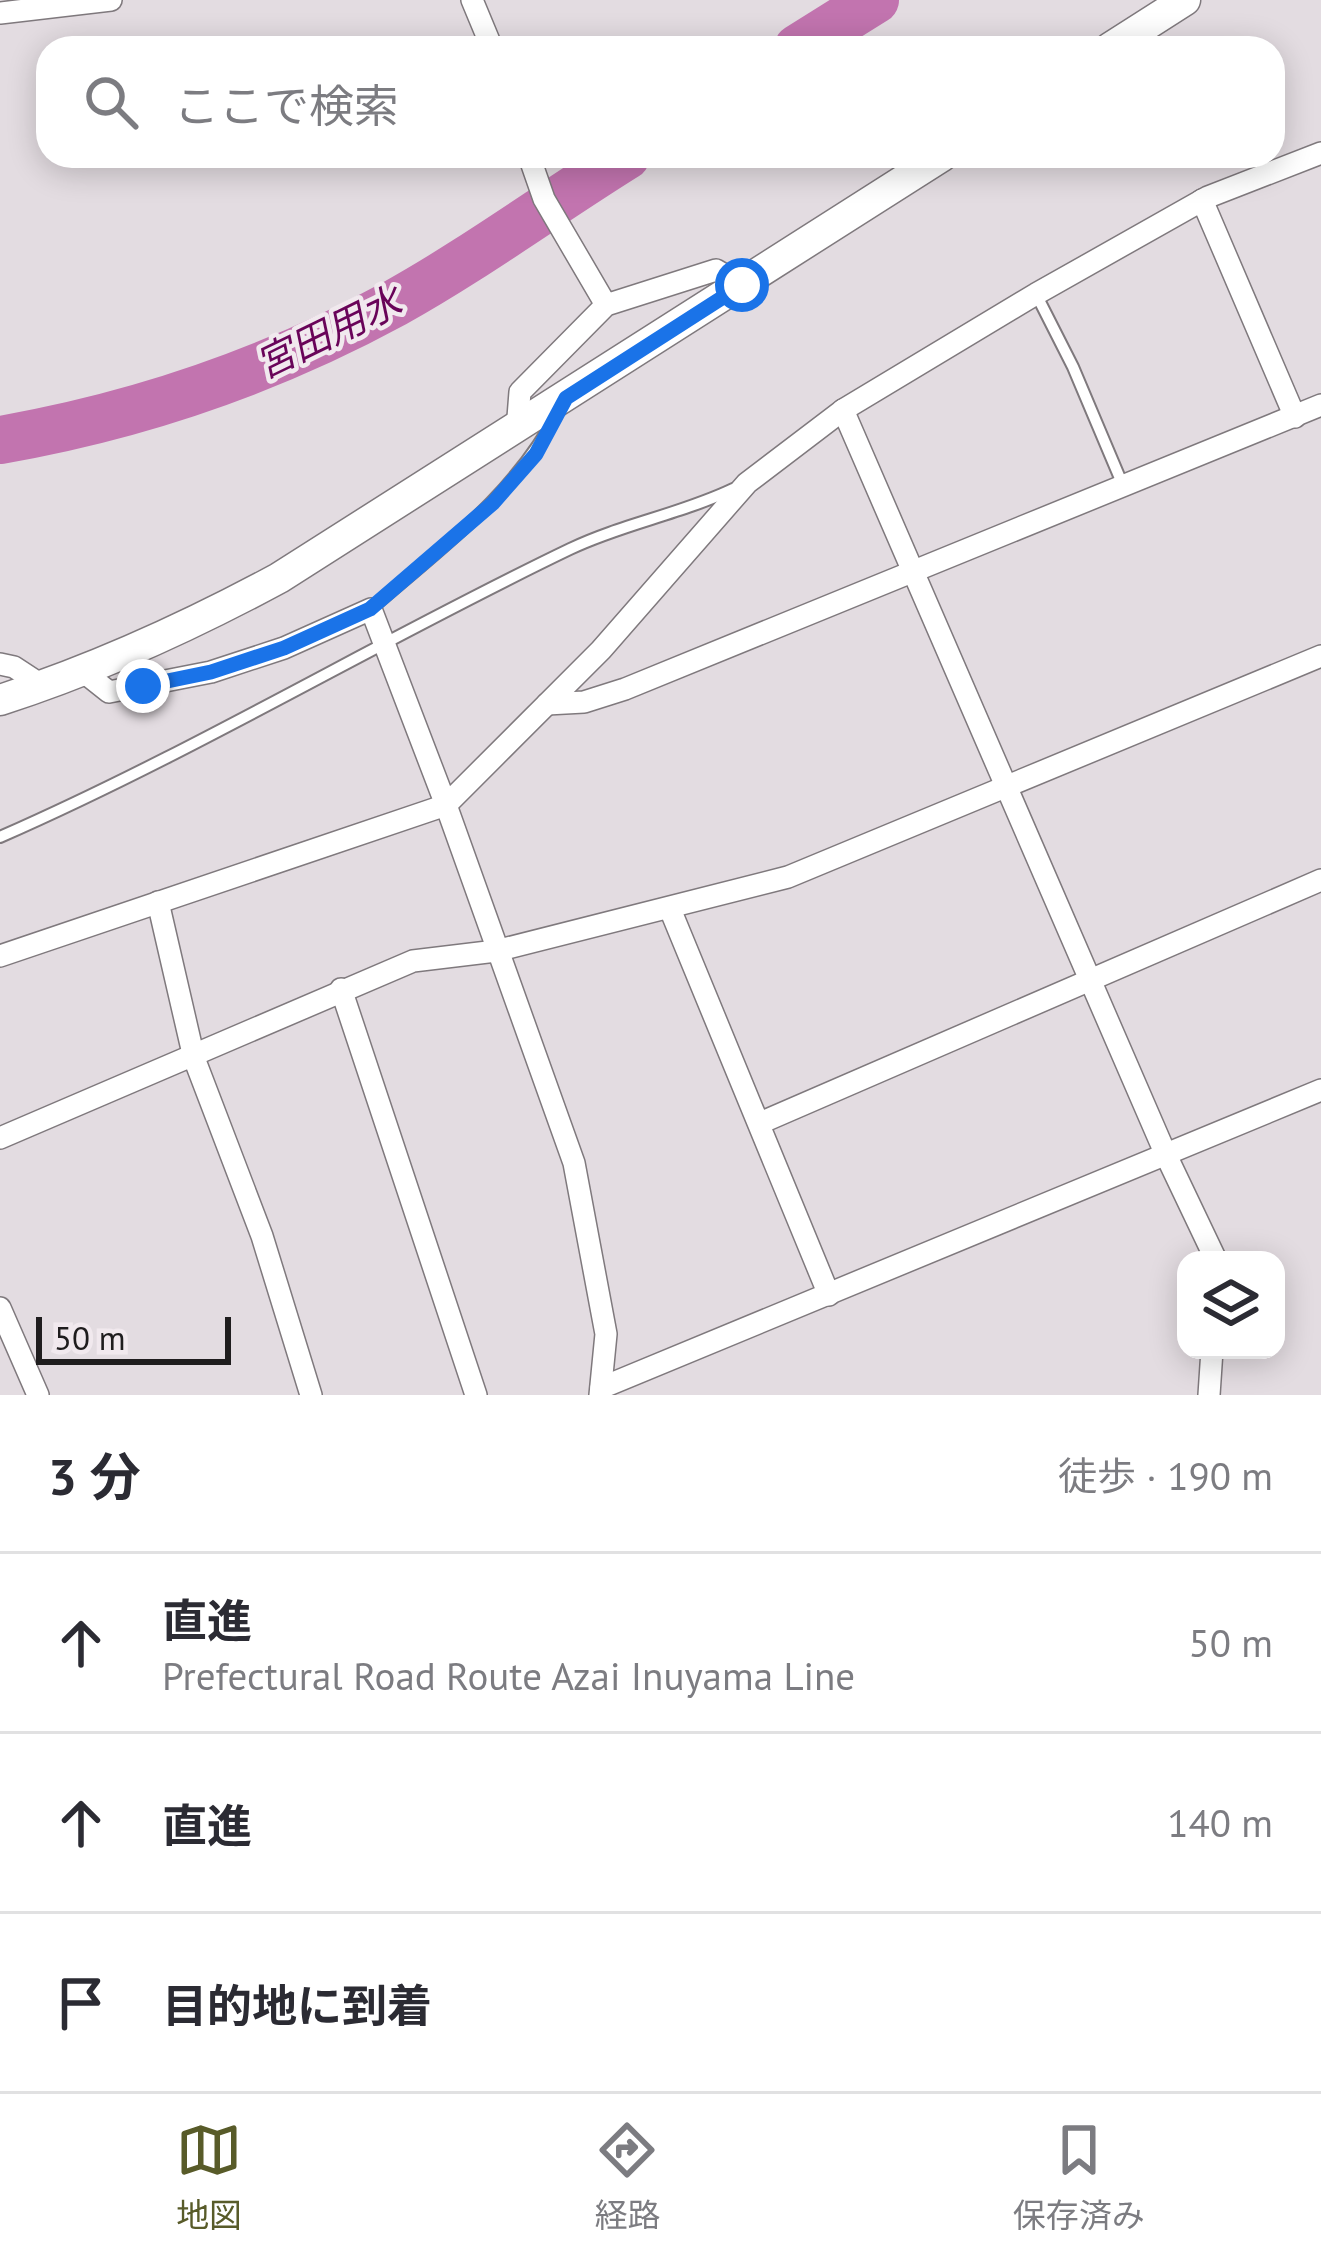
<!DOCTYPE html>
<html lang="ja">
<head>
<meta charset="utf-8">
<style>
	:root { --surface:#fff; --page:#f7f7f7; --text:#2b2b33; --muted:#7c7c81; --line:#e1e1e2; --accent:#585b29 }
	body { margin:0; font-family:"PT Sans","Noto Sans JP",sans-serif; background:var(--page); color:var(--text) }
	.controls { position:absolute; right:36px; bottom:36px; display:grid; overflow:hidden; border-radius:24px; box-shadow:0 6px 30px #0003 }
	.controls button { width:108px; height:108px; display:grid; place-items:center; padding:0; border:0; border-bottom:3px solid var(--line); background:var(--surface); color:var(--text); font:60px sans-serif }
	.scale { position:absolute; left:36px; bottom:30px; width:195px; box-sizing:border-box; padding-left:12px; border:6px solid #1f1d1e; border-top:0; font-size:33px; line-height:42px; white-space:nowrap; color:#1f1d1e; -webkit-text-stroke:9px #f1e9ee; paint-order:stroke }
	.stop { position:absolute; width:36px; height:36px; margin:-27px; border:9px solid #1a73e8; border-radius:50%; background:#fff }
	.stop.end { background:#1a73e8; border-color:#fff; box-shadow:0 3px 12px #0008 }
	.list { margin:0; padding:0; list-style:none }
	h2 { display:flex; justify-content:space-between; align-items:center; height:156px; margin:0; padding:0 48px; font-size:51px }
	h2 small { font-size:39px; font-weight:400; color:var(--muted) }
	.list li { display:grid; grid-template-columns:78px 1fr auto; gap:36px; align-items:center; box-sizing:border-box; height:180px; padding:0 48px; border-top:3px solid var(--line) }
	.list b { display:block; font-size:45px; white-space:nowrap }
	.list p { margin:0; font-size:39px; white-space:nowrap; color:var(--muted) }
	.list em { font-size:39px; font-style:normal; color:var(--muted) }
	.icon { flex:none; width:66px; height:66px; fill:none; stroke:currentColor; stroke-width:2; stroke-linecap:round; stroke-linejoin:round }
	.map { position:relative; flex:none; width:1321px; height:1395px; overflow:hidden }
	.search { position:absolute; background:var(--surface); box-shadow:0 6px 30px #0003; left:36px; right:36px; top:36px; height:132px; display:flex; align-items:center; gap:30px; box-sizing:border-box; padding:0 42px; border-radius:36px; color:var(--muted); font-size:45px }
	.sheet { height:696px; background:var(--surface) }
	nav { display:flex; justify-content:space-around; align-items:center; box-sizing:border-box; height:168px; border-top:3px solid var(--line); background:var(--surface); font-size:33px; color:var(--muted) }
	nav a { display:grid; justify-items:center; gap:6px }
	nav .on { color:var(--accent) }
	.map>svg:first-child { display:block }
</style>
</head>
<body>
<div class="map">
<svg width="1321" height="1395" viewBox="0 0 1321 1395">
	<rect width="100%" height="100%" fill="#e3dce1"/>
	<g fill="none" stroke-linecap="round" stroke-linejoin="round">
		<g stroke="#c274af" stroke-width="48">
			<path d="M 798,48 L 875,0"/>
			<path d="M 0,440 C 138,416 272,370 395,303 C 474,259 549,204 626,156"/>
		</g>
		<g stroke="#7f797d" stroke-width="14">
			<g id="service">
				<path d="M 1036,294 L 1073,367 L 1122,483"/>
				<path d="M 371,609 C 443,546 512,498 558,412"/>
				<path d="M 0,837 C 196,751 378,641 570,549 C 622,524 681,514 733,489"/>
			</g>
		</g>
		<g stroke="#7f797d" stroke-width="24">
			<g id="minor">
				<path d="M 472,0 L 492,48"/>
				<path d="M 0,13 L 111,0"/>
				<path d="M 529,156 L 544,199 L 606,305"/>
				<path d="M 1202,200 L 1295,417"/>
				<path d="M 843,410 L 1166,1155 L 1216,1260"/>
				<path d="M 517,430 L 520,392 L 606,305 L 716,270 L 742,285"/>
				<path d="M 0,664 L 14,667 L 43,686"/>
				<path d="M 80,669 L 109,692 L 211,672 L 284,648 L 371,609 L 446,805 L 574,1163 L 606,1334 L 600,1395"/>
				<path d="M 547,704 L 584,702 L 625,689 L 1321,405"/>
				<path d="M 158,902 L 194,1058 L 262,1236 L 311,1395"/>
				<path d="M 670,909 L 829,1295"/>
				<path d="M 0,956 L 446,805 L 601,650 L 747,483 L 843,410 L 1036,294 L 1208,197 L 1321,153"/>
				<path d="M 341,989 L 476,1395"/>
				<path d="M 760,1123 L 1321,880"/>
				<path d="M 0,1138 L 413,961 L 496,951 L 788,877 L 1321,656"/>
				<path d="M 0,1308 L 38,1395"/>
				<path d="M 601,1388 L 1321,1090"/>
				<path d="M 1209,1395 L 1212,1350"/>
			</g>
		</g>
		<g stroke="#7f797d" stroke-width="33">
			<g id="secondary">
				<path d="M 1110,48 L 1185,0"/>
				<path d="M 0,700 C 96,669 190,626 279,578 L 942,156"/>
			</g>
		</g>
		<use href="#service" stroke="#fff" stroke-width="10"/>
		<use href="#minor" stroke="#fff" stroke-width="21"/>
		<use href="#secondary" stroke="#fff" stroke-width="30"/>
	</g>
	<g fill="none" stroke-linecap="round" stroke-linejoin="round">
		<path stroke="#1a73e8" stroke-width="15" d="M 143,686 L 211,672 L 284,648 L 370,609 L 493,503 L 536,454 L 566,398 L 742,285"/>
	</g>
	<g text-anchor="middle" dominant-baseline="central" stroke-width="9" stroke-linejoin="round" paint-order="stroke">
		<g font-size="39" font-style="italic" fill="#690459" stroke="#f1e9ee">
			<text transform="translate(328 332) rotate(-26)">宮田用水</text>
		</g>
	</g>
</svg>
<div class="controls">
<button><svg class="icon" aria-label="layers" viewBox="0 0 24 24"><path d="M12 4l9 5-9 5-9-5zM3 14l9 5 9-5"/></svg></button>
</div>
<div class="scale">50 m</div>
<div class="stop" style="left:742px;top:285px"></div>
<div class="stop end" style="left:143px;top:686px"></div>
<div class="search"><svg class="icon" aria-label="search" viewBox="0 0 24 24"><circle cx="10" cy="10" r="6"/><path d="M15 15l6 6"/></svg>ここで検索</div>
</div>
<section class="sheet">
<h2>3 分<small>徒歩 · 190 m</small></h2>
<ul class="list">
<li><svg class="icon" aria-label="ahead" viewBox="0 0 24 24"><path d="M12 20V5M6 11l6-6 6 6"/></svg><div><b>直進</b><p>Prefectural Road Route Azai Inuyama Line</p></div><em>50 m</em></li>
<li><svg class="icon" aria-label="ahead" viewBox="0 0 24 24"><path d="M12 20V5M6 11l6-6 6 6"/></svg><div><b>直進</b></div><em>140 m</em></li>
<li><svg class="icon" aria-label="arrive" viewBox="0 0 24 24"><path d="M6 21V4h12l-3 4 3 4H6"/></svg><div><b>目的地に到着</b></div></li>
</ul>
</section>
<nav>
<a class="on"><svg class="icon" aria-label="map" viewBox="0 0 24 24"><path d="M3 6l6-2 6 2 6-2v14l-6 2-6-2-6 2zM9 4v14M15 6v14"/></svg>地図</a>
<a><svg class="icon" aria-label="directions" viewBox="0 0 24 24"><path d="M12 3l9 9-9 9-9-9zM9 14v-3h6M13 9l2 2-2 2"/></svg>経路</a>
<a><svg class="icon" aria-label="saved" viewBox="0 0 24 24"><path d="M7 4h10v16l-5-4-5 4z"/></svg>保存済み</a>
</nav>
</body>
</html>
